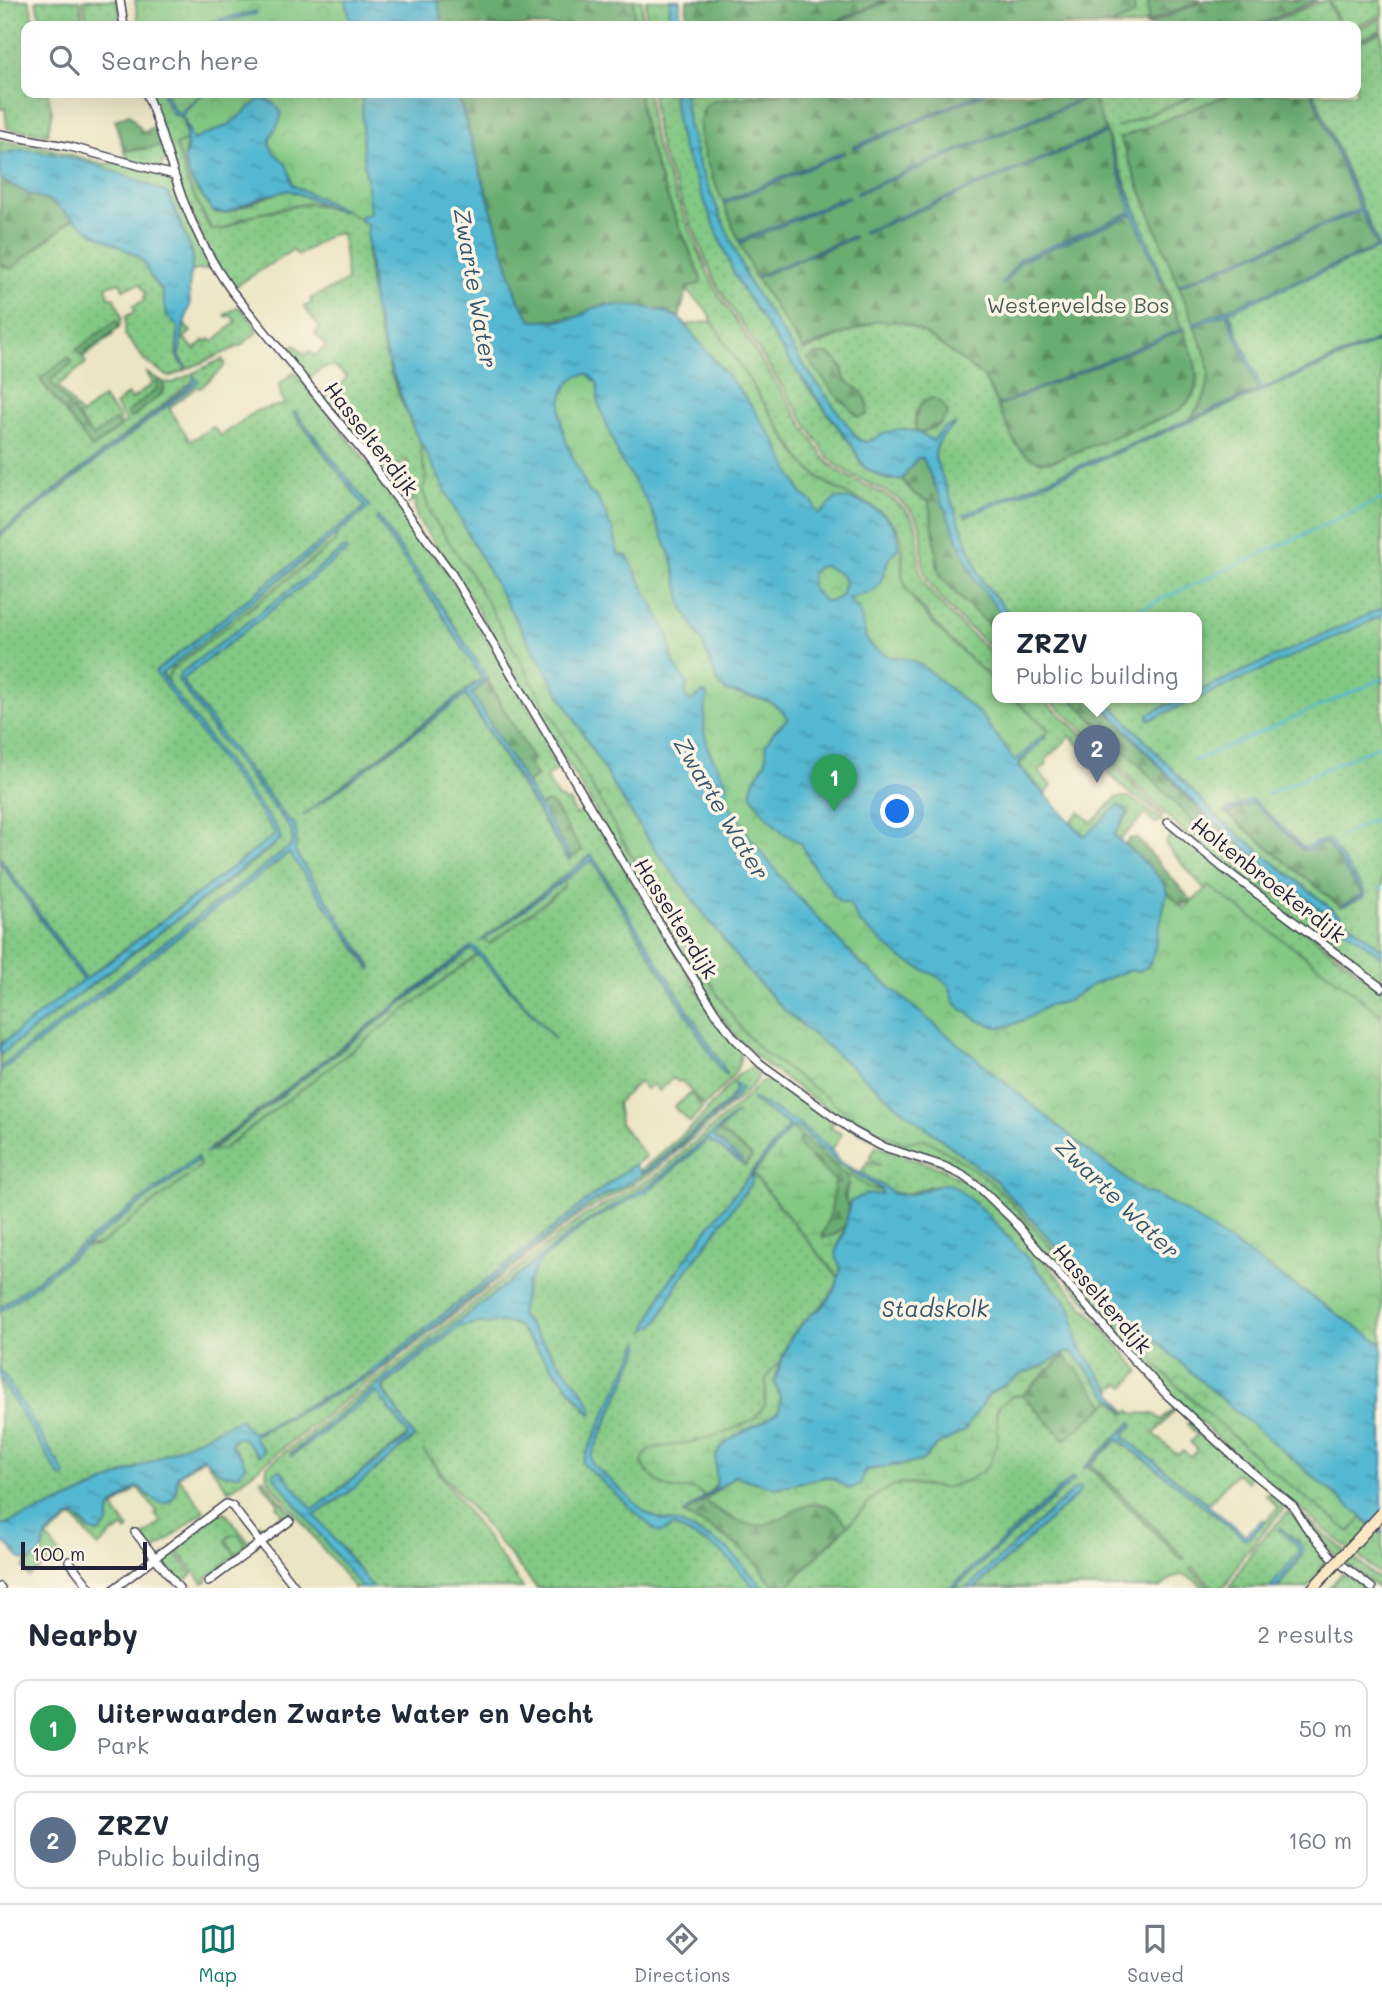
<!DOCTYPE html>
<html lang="en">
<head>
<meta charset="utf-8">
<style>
	:root { --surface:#fff; --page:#f2f2f3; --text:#1f2937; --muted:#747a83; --line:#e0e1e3; --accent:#0f766e }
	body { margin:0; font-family:Mali,sans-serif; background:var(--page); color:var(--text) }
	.scale { position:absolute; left:21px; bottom:18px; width:126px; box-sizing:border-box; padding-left:7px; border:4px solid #22223b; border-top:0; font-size:19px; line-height:24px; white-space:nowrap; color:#22223b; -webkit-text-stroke:5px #fcf5e5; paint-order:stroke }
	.you { position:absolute; left:898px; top:812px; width:24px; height:24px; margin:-18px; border:5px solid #fff; border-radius:50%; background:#1a73e8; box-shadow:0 0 0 10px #1a73e833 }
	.badge { display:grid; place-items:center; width:46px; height:46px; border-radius:50%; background:var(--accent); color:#fff; font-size:23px; font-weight:700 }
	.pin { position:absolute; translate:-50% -58px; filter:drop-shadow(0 2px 4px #0008) }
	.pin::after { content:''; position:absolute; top:37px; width:24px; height:21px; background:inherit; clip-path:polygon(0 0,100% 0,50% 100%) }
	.popup { position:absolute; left:992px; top:612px; width:210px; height:91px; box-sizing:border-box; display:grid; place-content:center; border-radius:14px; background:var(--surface); filter:drop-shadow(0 2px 5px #0005); font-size:23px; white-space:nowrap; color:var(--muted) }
	.popup b { font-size:26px; color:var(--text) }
	.popup::after { content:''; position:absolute; left:50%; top:100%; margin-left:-14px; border:14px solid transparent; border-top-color:var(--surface) }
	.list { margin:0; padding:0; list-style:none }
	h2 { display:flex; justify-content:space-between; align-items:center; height:91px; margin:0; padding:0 28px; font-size:30px }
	h2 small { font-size:23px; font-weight:400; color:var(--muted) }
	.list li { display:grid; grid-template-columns:46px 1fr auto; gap:21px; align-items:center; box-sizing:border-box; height:98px; margin:0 14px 14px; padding:0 14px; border:2px solid var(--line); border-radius:14px }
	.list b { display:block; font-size:26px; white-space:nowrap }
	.list p { margin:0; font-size:23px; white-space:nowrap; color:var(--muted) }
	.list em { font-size:23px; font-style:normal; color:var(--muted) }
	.icon { flex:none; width:38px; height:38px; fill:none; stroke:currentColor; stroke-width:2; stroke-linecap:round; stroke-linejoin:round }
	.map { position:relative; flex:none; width:1382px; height:1588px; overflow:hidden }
	.search { position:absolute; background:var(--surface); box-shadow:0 7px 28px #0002; left:21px; right:21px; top:21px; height:77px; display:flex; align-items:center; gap:18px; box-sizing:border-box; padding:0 24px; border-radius:14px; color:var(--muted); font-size:26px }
	.sheet { height:315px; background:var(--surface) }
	nav { display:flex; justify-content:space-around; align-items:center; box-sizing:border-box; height:98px; border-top:2px solid var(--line); background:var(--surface); font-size:19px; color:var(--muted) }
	nav a { display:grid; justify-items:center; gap:4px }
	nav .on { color:var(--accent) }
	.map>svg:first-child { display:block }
</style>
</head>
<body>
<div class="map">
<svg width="1382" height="1588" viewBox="0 0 1382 1588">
	<defs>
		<pattern id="grass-dots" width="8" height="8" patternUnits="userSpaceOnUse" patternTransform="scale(1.75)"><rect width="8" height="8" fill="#83c984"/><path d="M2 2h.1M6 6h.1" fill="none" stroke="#71ac73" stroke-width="1.8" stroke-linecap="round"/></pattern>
		<pattern id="forest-firs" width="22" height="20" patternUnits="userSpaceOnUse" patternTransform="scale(1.75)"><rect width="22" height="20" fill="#6aad72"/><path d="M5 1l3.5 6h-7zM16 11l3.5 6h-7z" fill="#578c5f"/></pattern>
		<pattern id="wetland-marsh" width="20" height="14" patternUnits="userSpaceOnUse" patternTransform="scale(1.75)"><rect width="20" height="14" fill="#83c984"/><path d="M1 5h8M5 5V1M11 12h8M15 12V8" fill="none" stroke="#71ac73"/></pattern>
		<pattern id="park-crowns" width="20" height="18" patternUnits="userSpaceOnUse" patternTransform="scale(1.75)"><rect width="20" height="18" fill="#83c984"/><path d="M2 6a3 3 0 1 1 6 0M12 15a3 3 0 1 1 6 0" fill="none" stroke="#71ac73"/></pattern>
		<pattern id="water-ripples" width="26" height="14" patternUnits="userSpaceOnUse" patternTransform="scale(1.75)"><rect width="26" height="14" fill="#54b8d2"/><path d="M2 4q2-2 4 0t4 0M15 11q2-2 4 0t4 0" fill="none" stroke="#4595ac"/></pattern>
	</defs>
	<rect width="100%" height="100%" fill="#fcf5e5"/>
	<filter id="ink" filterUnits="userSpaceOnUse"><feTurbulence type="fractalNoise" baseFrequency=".0143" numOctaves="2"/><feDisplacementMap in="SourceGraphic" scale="14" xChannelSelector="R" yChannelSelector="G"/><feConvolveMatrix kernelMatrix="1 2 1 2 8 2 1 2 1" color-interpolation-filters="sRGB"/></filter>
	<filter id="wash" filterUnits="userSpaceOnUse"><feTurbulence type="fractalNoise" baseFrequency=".00686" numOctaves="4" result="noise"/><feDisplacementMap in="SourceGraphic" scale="28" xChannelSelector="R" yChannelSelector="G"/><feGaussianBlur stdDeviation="1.57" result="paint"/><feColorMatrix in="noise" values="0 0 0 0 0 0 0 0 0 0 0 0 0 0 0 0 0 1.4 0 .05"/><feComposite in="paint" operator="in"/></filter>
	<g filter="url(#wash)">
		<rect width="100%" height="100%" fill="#ece5c5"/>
		<g fill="url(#grass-dots)" stroke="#527660" stroke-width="2" fill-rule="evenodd">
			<path d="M 0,0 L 29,0 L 35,26 L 26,26 L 26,93 L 48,93 L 52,112 L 48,134 L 7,128 L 5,108 L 0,109 Z"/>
			<path d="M 36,0 L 80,0 L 84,26 L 42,26 Z"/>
			<path d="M 83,0 L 117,0 L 122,26 L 88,26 Z"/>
			<path d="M 634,0 L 642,0 L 643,26 L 634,26 Z"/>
			<path d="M 646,0 L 670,0 L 669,26 L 647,26 Z"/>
			<path d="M 1131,0 L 1148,0 L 1148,20 L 1138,26 L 1109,26 L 1134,15 L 1135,10 Z"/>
			<path d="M 1325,0 L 1327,0 L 1339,26 L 1261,26 Z"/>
			<path d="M 1329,0 L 1382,0 L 1382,15 L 1356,26 L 1341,26 Z"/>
			<path d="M 1382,18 L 1382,30 L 1356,41 L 1356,29 Z"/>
			<path d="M 1382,32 L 1382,245 L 1379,246 L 1314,93 L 1356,93 L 1356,43 Z"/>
			<path d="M 148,93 L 162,93 L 172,113 L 182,118 L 187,140 L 176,145 L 188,184 L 210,229 L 222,230 L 253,215 L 307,204 C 320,203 331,213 344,210 L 310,130 L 362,222 L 368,224 L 370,278 L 973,1161 L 1348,1507 L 1382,1534 L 1382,1576 L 1266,1481 L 1181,1404 L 1117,1337 L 1007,1210 L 980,1184 L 965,1173 L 876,1140 L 857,1131 L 765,1064 L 738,1039 L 715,1007 L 641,888 L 468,593 L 417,518 L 407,460 L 397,467 L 399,478 L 407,478 L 411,501 L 408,504 L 324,399 L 339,387 L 347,377 L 334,366 L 322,368 L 308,380 L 286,353 L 295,345 L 304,355 L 310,351 L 314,356 L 326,346 L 315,333 L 320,328 L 304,307 L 312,303 L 310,299 L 347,281 L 342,233 L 330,235 L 298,256 L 293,250 L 231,289 C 209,252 191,216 176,176 C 166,148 161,120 148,93 Z"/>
			<path d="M 639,93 L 648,93 L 653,135 L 658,153 L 713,285 L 824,458 C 847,484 887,488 909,514 C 925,533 914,554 921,575 C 931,602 976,638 997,658 L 997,684 L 946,636 L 909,593 L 902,577 L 903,548 L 897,527 L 873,508 L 829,485 L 804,464 L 732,354 L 705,308 L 687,291 L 690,286 L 701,279 C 678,219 645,158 639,93 Z"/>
			<path d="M 652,93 L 673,93 L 676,119 L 682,146 L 738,282 L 811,392 L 853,447 L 861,465 L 881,477 L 890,480 L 902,479 L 913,493 L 929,502 L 937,545 L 937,567 L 962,600 L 997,632 L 997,653 C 976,632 935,602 925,574 C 917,552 930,533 912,512 C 890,486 850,481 827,456 L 716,284 L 661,152 L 657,135 Z"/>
			<path d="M 684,93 L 790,93 L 712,101 L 700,135 L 708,165 L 756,278 L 804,351 L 877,321 L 893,320 L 910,324 L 923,332 L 984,377 L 1016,445 L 1053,461 L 1177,412 C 1218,381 1184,358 1184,328 L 1182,328 L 1091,93 L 1198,93 L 1116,128 L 1202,93 L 1232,93 L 1120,138 L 1208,359 C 1212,383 1205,400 1190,419 L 966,514 L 967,516 L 1382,340 L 1382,949 L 1216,816 L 1104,697 L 1197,697 L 1197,617 L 1012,617 L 982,581 L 935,458 C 935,442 944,432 956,424 C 940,428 941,438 931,441 L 921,433 L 937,426 L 924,400 L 915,415 L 916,431 C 899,427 882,434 868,442 L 859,440 L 807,370 L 749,283 L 700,168 L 688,123 ZM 808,358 L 842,366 L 845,380 L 863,393 L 859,417 C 851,412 848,403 839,399 Z"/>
			<path d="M 0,141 L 47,148 L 105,164 L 118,162 L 166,177 L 177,190 L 212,268 L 191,271 L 193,254 L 169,196 L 150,186 L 99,166 L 32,151 L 0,154 Z"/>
			<path d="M 161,143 L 166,158 L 159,168 C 147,165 127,165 124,151 L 146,149 Z"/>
			<path d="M 74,218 L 90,231 L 132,252 L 144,263 L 151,278 L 162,291 L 167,316 L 178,327 L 176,356 L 186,367 L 179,355 L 184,324 L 191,332 L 184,338 L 195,350 L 205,340 L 207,342 L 210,339 L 213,342 L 236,322 L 231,315 L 227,317 L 225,315 L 237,307 L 242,308 L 257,329 L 256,333 L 242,345 L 169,377 L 146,362 L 125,335 L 126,316 L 135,312 L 133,306 L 145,300 L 144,296 L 146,294 L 140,284 L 123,289 L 120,282 L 106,286 L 109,297 L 114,297 C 117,306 126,317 119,327 L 117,321 L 77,350 L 81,356 L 111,333 L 113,335 L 83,358 L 86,363 L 58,386 L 81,415 L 102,398 L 119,417 L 121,426 L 126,422 L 115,405 L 128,394 L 132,399 L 153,383 L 145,372 L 160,380 L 158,381 L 156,390 L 127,413 L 164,392 L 163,382 L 173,383 L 222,359 L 225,363 L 223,368 L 200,388 L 197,387 L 169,408 L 190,441 L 213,427 L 221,436 L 256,411 L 286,404 L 281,397 L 279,385 L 294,372 L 367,462 L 450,577 L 553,749 L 549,751 L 549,755 L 560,768 L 546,777 L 559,799 L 562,798 L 566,803 L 569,801 L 576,815 L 587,808 L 705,1002 L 740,1050 C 744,1072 718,1091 704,1106 L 682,1081 L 678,1082 L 673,1078 L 659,1091 L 653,1084 L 646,1089 L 639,1082 L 617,1103 L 620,1123 L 646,1157 L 627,1169 L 368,1374 L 254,1433 L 250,1432 L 240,1419 L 75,1497 L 0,1526 L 0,1378 L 61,1478 L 65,1477 L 0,1369 L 0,1312 L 85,1247 L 96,1247 L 200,1164 L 197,1157 L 0,1308 L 0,1072 L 289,853 L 295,859 L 370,969 L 372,967 L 295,852 L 294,823 L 289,820 L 220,733 L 182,680 L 347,551 L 345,548 L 181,673 L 178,679 L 216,734 L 291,829 L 293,839 L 291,846 L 0,1068 L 0,1055 L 275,845 L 278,830 L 169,686 L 168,676 L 172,669 L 335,542 L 336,534 L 370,507 L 293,413 L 365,507 L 156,671 L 276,834 L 85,979 L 0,858 L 0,536 L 194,385 L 194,380 L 0,533 L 0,264 L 11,269 ZM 73,362 L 49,380 L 93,437 L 115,420 L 120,427 L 93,448 L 40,380 ZM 378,517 L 443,608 L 487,679 L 532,759 L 529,764 L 536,777 L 526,784 L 539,806 L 541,805 L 570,860 L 566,858 L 465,695 L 303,815 L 482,678 L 439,610 L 376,519 ZM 591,855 L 727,1075 L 720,1069 L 592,860 L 481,941 ZM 472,946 L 555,1039 L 478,954 L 222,1150 L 213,1149 L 207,1153 L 211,1147 Z"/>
			<path d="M 1382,247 L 1382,338 L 1261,389 L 1229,311 Z"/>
			<path d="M 1012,697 L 1041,697 L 1101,752 L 1163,816 L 1127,791 L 1070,736 L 1045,761 L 1047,764 L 1039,772 L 1052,786 L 1045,794 L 1019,765 L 1049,730 Z"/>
			<path d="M 1047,697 L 1069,697 L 1139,765 L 1207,837 L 1238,864 L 1305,913 L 1315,915 L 1325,912 L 1382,957 L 1382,986 L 1267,899 L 1179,828 L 1103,749 Z"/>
			<path d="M 1117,797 L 1129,797 L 1162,820 L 1155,823 L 1145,814 L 1119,841 L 1113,835 L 1129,813 L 1120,806 L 1085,836 L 1070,822 L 1080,812 L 1092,823 Z"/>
			<path d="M 1177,833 L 1382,990 L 1382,1016 L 1209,886 L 1205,890 L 1165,844 L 1170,835 Z"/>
			<path d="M 0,862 L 83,981 L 0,1045 Z"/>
			<path d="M 750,1068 L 759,1068 L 757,1080 L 742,1096 L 652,1173 L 581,1214 L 229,1491 L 204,1458 L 178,1476 L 204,1511 L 154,1551 L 143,1537 L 161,1522 L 155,1514 L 157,1512 L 138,1488 L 113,1508 L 129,1529 L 126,1532 L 123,1527 L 116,1533 L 114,1532 L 98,1547 L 73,1517 L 47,1537 L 62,1558 L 60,1560 L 56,1556 L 29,1577 L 23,1568 L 27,1562 L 31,1561 L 46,1536 L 72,1516 L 76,1516 L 89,1530 L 97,1533 C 109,1528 107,1518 111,1508 L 137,1487 L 141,1488 C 149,1497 167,1513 175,1494 C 178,1489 176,1481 177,1476 L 202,1456 L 227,1476 L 243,1459 L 231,1445 L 233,1439 C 245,1433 250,1446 257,1454 L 264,1451 L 254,1437 L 255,1435 L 375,1373 L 589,1204 L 651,1170 L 732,1101 L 741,1089 L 736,1088 L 727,1103 L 644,1172 L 640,1171 L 696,1123 L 737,1076 Z"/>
			<path d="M 778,1080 L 834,1122 L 830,1128 L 842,1134 L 831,1151 L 799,1124 L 753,1101 L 789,1125 L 711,1224 L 664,1289 L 657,1323 L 679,1281 L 752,1182 L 753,1174 L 839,1278 C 827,1310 809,1311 792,1335 C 787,1343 785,1351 781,1360 C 775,1374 772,1395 763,1409 C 749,1432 715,1436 691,1442 L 673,1489 L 693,1488 L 705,1496 L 683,1514 C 708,1524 733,1540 752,1559 C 761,1568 768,1579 777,1588 L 764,1588 C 737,1558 717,1538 679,1524 C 668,1520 658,1520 648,1514 C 630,1504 606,1479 592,1464 L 591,1457 L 641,1346 L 640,1342 L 582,1463 L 656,1531 L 665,1531 L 674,1526 L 710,1545 L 724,1554 L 755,1588 L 537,1588 L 423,1450 L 523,1588 L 373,1588 L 315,1515 L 338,1500 L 414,1438 L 383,1387 L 459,1327 L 476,1323 L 512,1323 L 518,1326 L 590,1414 L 585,1394 L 520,1314 L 527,1284 L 539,1262 L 582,1227 L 653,1186 L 709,1140 L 745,1166 L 751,1156 L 719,1131 L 737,1113 L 657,1180 L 580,1226 L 291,1453 L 377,1392 L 408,1435 L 313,1510 L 273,1475 L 362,1588 L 354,1588 L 268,1479 L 266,1474 L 267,1466 L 583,1217 L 655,1176 L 737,1106 L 760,1083 Z"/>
			<path d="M 691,1093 L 702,1108 L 690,1122 L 674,1107 Z"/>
			<path d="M 794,1126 L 799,1128 L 834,1159 L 882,1191 C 853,1190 812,1146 791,1127 Z"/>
			<path d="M 876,1146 L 942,1169 L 972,1185 L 1001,1211 L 1140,1371 L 1125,1387 L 1120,1383 L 1112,1390 C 1100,1375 1084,1358 1077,1339 C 1072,1327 1072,1314 1067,1302 L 1000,1228 L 930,1186 C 893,1202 892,1191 861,1173 L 868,1161 L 881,1166 L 870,1158 Z"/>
			<path d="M 1022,1395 L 1065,1440 L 1112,1400 L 1125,1414 L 1130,1410 L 1132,1413 L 1154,1414 L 1162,1420 L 1174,1409 L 1176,1409 L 1154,1434 L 1177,1455 L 1183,1451 L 1191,1457 L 1198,1450 L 1190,1442 L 1197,1435 L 1187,1424 L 1190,1421 L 1250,1476 L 1248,1482 L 1236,1473 L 1208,1504 L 1126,1439 L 1124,1434 L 1133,1425 L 1132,1422 L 1084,1467 L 1085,1469 L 1088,1466 L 1182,1560 L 1184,1558 L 1091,1464 L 1118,1440 L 1206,1506 L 1243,1537 L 1250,1537 L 1278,1508 L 1265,1494 L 1272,1492 L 1283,1502 L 1283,1510 L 1243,1556 L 1224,1588 L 1214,1588 L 1193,1567 L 1191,1569 L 1210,1588 L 1204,1588 C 1186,1571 1178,1571 1160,1588 L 975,1588 L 1080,1492 L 1076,1488 L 967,1588 L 954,1588 L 1075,1479 L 1073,1477 L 950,1588 L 786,1588 L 878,1493 L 901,1483 L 944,1488 L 998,1438 C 996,1415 993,1398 1022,1395 Z"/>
			<path d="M 263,1478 L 293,1516 L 290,1519 L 286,1516 L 266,1531 L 267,1534 L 262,1537 L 255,1528 L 260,1524 L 265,1529 L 283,1514 L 277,1506 L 279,1504 L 260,1480 Z"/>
			<path d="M 225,1512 L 250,1544 L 244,1549 L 237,1535 L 231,1535 L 227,1538 L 226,1542 L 236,1555 L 206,1579 L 207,1581 L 203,1583 L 175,1548 L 182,1543 L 184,1544 L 190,1540 L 189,1538 L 220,1513 Z"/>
			<path d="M 1287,1513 L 1292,1514 L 1328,1559 L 1320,1568 L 1322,1571 L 1307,1588 L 1277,1588 L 1300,1559 L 1303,1552 L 1298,1540 L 1280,1528 L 1279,1530 L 1294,1541 L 1299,1549 L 1297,1556 L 1270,1588 L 1229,1588 L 1254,1548 Z"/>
			<path d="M 1300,1514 L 1382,1582 L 1382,1588 L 1378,1588 L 1333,1553 Z"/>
			<path d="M 173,1550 L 192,1574 L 181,1584 L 161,1559 Z"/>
			<path d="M 1342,1573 L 1366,1588 L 1329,1588 Z"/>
		</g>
		<g fill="url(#forest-firs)" stroke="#466856" stroke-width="2">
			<path d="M 437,0 L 634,0 L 634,26 L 443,26 Z"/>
			<path d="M 687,0 L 886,0 L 825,26 L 686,26 Z"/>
			<path d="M 890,0 L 1131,0 L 1135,10 L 1134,15 L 1109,26 L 829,26 Z"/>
			<path d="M 1148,0 L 1201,0 L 1146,23 L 1148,20 Z"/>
			<path d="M 1206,0 L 1318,0 L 1256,26 L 1145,26 Z"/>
			<path d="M 458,93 L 639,93 C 645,158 678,219 701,279 L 700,284 L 687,288 L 679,318 L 663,310 L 532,321 L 518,300 Z"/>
			<path d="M 790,93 L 981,93 L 853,147 L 854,149 L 986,93 L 1091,93 L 1092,95 L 857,193 L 1092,96 L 1106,131 L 863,233 L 1106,133 L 1132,212 L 1020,259 L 1004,284 L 1021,261 L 1133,214 L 1182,329 L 998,405 L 984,377 L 923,332 L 901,322 L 877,321 L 803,349 L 756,278 L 854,238 L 853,236 L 755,277 L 740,243 L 848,198 L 848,196 L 739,241 L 724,204 L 845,152 L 723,202 C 713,179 683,118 712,101 Z"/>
			<path d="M 1232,93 L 1312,93 L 1360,209 L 1178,285 L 1120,138 Z"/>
			<path d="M 129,114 L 144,133 L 155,125 L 161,143 L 160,146 L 124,151 L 115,120 Z"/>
			<path d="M 0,179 L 29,194 L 50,201 L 74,218 L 11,269 L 0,264 Z"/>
			<path d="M 1361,211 L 1377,247 L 1194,323 L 1179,286 Z"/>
			<path d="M 1226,313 L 1259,390 L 1190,419 C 1219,384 1210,364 1194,326 Z"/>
			<path d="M 117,320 L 119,327 L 81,356 L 76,350 Z"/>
			<path d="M 1183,330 C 1195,360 1209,388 1177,412 L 1053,461 C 1020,467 1009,431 998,406 Z"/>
			<path d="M 827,354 C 840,360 842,368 845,380 C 859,388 872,398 867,415 L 859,417 C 851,412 848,403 839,399 L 808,359 L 815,355 Z"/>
			<path d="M 69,357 L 73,362 L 50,381 L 93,437 L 115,420 L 120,427 L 92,448 L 40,379 Z"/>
			<path d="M 160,380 L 163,382 L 164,392 L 130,419 L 127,413 L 156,390 L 158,381 Z"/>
			<path d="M 932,398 L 941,402 L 948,413 L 940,424 L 921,433 L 916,431 C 914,417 917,403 932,398 Z"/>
			<path d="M 919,457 L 924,459 L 975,579 L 1004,617 L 997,617 L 997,632 L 962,600 L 940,576 L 929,502 L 913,493 L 902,479 L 913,461 Z"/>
			<path d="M 486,680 L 533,759 L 529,765 L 536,777 L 526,784 L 472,694 Z"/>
			<path d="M 1069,697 L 1093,697 L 1103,705 L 1193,803 L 1277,876 L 1325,912 L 1315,915 L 1305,913 L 1282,898 L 1207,837 L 1139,765 Z"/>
			<path d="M 545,803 L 551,803 L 582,850 L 569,860 L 570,856 L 539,806 Z"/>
			<path d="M 1250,803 L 1255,804 L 1303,850 L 1326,842 L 1363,895 L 1341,907 L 1226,813 Z"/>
			<path d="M 1131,838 L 1137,838 L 1192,901 L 1182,905 L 1172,900 L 1124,845 Z"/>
			<path d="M 719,1131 L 752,1156 L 745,1166 L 741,1163 L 742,1161 L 713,1137 Z"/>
			<path d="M 802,1137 L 849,1178 L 844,1196 L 849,1211 L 845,1225 L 836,1234 L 826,1239 L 822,1234 C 832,1216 832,1201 835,1182 L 800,1148 L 799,1140 Z"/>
			<path d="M 1065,1355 L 1106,1405 L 1065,1440 L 1022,1395 Z"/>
			<path d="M 1091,1464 L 1185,1558 L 1182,1560 L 1088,1466 Z"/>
			<path d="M 704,1501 C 716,1508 733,1523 748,1523 C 771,1523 814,1493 833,1509 C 839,1513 843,1520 848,1525 L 786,1588 L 777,1588 C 768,1579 760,1567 751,1558 C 732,1539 708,1526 684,1514 Z"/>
		</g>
		<g fill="url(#wetland-marsh)" stroke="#527660" stroke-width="2">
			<path d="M 187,140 L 184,160 L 190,179 L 216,213 L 225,213 L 264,196 L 289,190 L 340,211 L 309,203 L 263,212 L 241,219 L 222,230 L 212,230 L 188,184 L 176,145 Z"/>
			<path d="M 336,535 L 335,542 L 172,669 L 168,676 L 168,685 L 162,672 Z"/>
			<path d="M 564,879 L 564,887 L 490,944 L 484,940 Z"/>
			<path d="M 472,949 L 478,954 L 222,1150 L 213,1149 Z"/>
			<path d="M 791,1127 L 802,1137 L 799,1140 L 800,1148 L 835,1181 C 832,1201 832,1216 822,1234 L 823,1238 L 836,1234 L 845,1225 L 838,1245 L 841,1269 L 839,1278 L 753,1174 Z"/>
			<path d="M 198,1160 L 200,1166 L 195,1171 L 99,1245 L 85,1247 Z"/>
			<path d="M 847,1174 L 869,1188 L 882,1191 L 881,1196 L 850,1202 L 848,1207 C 841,1195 852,1186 847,1174 Z"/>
			<path d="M 1066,1352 L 1073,1352 L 1112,1400 L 1106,1405 L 1064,1355 L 1022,1395 L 1012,1396 L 998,1407 L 996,1412 L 998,1438 L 991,1460 L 985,1469 L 969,1480 L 944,1488 L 901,1483 L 878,1493 L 848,1525 C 843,1520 838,1513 833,1509 C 811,1491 782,1524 760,1525 C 740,1526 720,1511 704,1501 L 735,1476 L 775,1488 L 825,1477 L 833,1478 L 850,1489 L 868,1470 L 894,1464 L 917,1462 L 926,1457 L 936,1446 L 964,1431 L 989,1394 L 1024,1373 L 1043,1366 Z"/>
			<path d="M 780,1363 C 777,1371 773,1379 776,1387 C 781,1398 783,1404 776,1415 L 735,1437 L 726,1443 L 716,1458 C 717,1478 721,1484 705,1496 C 690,1484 688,1491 673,1489 C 661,1487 647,1473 642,1463 L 644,1456 L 650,1449 L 691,1442 L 724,1433 L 753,1420 L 765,1405 L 766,1379 L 774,1367 Z"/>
		</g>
		<g fill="url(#park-crowns)" stroke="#527660" stroke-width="2">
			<path d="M 135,0 L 437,0 L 443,26 L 139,26 Z"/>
			<path d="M 164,93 L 457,93 L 518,299 L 532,321 L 577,317 L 593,308 L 616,305 L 663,310 L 688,325 L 712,321 C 731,353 751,384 772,416 C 785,437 797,459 816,475 C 839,496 876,501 896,526 C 909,543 897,564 904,583 C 916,614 972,660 997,684 L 997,697 L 1012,697 L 1049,731 L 1016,763 L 1082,835 L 1086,835 L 1119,806 L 1129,813 L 1113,836 L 1184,909 L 1209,886 L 1347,987 L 1382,1016 L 1382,1494 L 1350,1532 L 1272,1471 L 1169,1378 L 1156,1365 L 1150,1349 L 1116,1322 L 1011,1202 L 988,1180 L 965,1163 L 927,1140 L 923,1139 L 904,1143 L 868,1127 L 762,1051 L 744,1032 L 723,1003 L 632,857 L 471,574 L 431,515 L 422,487 L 425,485 C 429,471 418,457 421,443 C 390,386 371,317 367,251 C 367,240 368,230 368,219 L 359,218 L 292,187 L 229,212 L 221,213 L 212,210 L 191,182 L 184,162 L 184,155 L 189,144 L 185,124 L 182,117 L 176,114 Z"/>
			<path d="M 238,1534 L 244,1542 L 243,1548 L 236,1554 L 226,1540 L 231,1535 Z"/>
		</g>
		<g fill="url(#water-ripples)" stroke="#3b6d86" stroke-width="2" fill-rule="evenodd">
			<path d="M 346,0 L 437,0 L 443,26 L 351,26 Z"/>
			<path d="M 670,0 L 680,0 L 680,26 L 669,26 Z"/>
			<path d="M 256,11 L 256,14 L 205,26 L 192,26 Z"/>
			<path d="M 162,93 L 165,93 L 174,109 L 179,113 L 203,93 L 182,115 L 193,140 L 229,125 L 259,100 C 266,99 270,100 275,105 C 292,120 267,130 270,145 C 272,154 280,156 285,163 C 289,169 291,177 292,185 L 344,210 L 340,211 L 289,190 L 264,196 L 225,213 L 213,211 L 190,179 L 184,160 L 187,148 L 186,129 L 182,118 L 171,112 Z"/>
			<path d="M 362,93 L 457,93 L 518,299 L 532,321 C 546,321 563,322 577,317 C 584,315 589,309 597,307 C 623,303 655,306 679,318 L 747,399 L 774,439 L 801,493 L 813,502 L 817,513 L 820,514 L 836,498 C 863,498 900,516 899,547 L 889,558 L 881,581 L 874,591 L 848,599 L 859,609 L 866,638 L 871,646 L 890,657 L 908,659 L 923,666 L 982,716 L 1015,761 L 1044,735 L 1045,738 L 1019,763 L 1019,767 L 1083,835 L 1086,835 L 1118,805 L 1128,812 L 1114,835 C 1127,849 1164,874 1167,893 L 1152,960 L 1147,967 L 1139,971 L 1126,971 L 1096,983 L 1065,1002 L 1049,1005 L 1026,1019 L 1006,1027 L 997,1027 L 978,1020 L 960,1008 L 954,1001 L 949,985 L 938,977 L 902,959 L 859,922 L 850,905 L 840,902 L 832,894 L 830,887 L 817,873 L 800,843 L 783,833 L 762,811 L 752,795 L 752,785 L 766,760 L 766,744 L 773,733 L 787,719 L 782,710 L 768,701 L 726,691 L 718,682 L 702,642 L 683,608 L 672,559 L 650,507 L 620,459 L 598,402 L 598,384 L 588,374 C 578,374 571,379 566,388 C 549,420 576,463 589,492 L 597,497 L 603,509 L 614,533 L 618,554 L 627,556 L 668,634 L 674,664 L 687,683 L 685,696 L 691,701 L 704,692 L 708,697 L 705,706 L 704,732 L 709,751 L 727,783 L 727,801 L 750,838 L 789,887 L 859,962 L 1085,1148 L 1138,1188 L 1146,1193 L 1156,1195 L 1186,1212 L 1382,1344 L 1382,1534 L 1213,1392 L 1121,1309 L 1103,1297 L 996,1181 L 899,1107 L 784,1010 L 745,968 L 651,844 L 615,788 L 510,610 L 470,538 L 414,430 L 387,358 L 373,304 L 367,233 L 368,225 L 359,219 L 361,216 L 370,213 L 363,151 ZM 826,566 L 842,576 L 845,582 L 841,596 L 832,601 L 825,601 L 813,590 L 811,573 L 818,567 Z"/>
			<path d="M 673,93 L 684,93 L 688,123 L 700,168 L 749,283 L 807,370 L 859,440 L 868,442 C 895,427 906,423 933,441 L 943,428 L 956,424 C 945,432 935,441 935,458 L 982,581 L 1012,617 L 1004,617 L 975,579 L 923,458 L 917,458 L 902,479 L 897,480 L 881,477 L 865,468 L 851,444 L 786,356 L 738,282 L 732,269 L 682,146 L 676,119 Z"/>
			<path d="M 981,93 L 986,93 L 854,149 L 853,147 Z"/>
			<path d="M 1312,93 L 1379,246 L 1382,245 L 1382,247 L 1228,312 L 1262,389 L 1382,338 L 1382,340 L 966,517 L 965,514 L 1259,391 L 1226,313 L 1194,326 L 1194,323 L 1377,247 L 1361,211 L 1179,286 L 1178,285 L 1360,209 Z"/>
			<path d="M 1093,94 L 1092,96 L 857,194 L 857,192 Z"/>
			<path d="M 1106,132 L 1107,133 L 863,234 L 862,232 Z"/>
			<path d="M 1108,143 L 1163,279 L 1161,280 L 1133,214 L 1021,261 L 1004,284 L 1002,283 L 1020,259 L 1132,212 Z"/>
			<path d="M 20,150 C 71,152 119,173 165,192 L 169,196 L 193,255 L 189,289 L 190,305 L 184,324 L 179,355 L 186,368 C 170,354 180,345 178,327 L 167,316 L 162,291 L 151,278 L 144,263 L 136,255 L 90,231 L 50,201 L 29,194 L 0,179 L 0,154 Z"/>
			<path d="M 845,151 L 845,153 L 724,204 L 723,202 Z"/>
			<path d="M 848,196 L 849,198 L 740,243 L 739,241 Z"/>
			<path d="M 853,236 L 854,237 L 756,278 L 755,277 Z"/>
			<path d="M 1184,328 L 1183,330 L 997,406 L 998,405 Z"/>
			<path d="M 194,376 L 198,382 L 0,536 L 0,533 L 193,383 Z"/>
			<path d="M 293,412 L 296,412 L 370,507 L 161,674 L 278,830 L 281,839 L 0,1055 L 0,1045 L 83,980 L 0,862 L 0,858 L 86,979 L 276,834 L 155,672 L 365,507 Z"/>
			<path d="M 378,517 L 443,608 L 487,678 L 472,694 L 570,856 L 568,859 L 466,695 L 303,816 L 482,679 L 439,610 L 376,519 Z"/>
			<path d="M 345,548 L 347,551 L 182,680 L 220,733 L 288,820 L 294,823 L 297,837 L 295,852 L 372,967 L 371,969 L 289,853 L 0,1072 L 0,1068 L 291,846 L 293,839 L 291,829 L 216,734 L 178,679 L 181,673 Z"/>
			<path d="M 1382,608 L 1382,616 L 1150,720 L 1148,718 L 1148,714 L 1184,697 L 1197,697 L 1197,692 Z"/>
			<path d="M 1093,697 L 1104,697 L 1216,816 L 1382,949 L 1382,957 L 1277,876 L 1203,812 L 1108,710 Z"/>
			<path d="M 1250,800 L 1256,802 L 1304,848 L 1324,840 L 1329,840 L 1365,892 L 1365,896 L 1342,907 L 1342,905 L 1363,894 L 1326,842 L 1308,850 L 1303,850 L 1253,803 L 1226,814 L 1224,812 Z"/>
			<path d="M 592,855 L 727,1073 L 727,1075 L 720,1069 L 592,860 L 481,941 Z"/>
			<path d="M 472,946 L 475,947 L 555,1039 L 472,949 L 204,1154 Z"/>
			<path d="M 734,1084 L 742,1088 L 732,1101 L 651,1170 L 589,1204 L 375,1373 L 255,1435 L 254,1437 L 264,1451 L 259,1456 C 250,1448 246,1433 233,1439 L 231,1445 L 243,1459 L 245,1466 L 238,1475 L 222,1474 L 202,1456 L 177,1476 C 176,1481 178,1489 175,1494 C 167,1513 149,1498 141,1488 L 137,1487 L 110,1508 L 108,1524 L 99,1533 L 91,1531 L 76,1516 L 72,1516 L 46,1536 L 41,1554 L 31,1561 L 21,1559 L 6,1543 L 0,1545 L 0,1526 L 75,1497 L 240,1419 L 250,1432 L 254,1433 L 368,1374 L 631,1166 L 635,1165 L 641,1173 L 644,1172 L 727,1103 L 736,1090 Z"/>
			<path d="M 753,1098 L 799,1124 L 828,1147 L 842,1163 L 879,1183 L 894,1194 L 913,1194 L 943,1184 L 950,1184 L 957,1188 L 987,1214 L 1067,1302 C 1076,1314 1074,1333 1080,1347 L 1127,1413 L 1109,1396 L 1073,1353 L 1066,1352 L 1043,1366 L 1024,1373 L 989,1394 L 964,1431 L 936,1446 L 922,1461 L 868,1470 L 864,1472 L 861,1484 L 850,1489 L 833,1479 L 825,1477 L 775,1488 L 735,1476 L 683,1514 L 716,1487 C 718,1477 714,1467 716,1458 C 719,1436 764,1426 778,1411 C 785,1398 776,1392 775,1380 L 790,1338 L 812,1313 L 821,1309 L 827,1301 L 835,1289 L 841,1269 L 837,1259 L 836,1251 L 844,1233 L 850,1202 L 864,1195 L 882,1194 L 881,1189 L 839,1164 L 799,1128 L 791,1127 L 752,1175 L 752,1182 L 679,1281 L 657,1323 L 645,1331 L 664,1289 L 711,1224 L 789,1125 L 753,1101 Z"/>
			<path d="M 737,1113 L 713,1137 L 742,1161 L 741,1163 L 709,1140 L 653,1187 L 586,1224 L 539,1262 L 527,1284 L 520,1314 L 585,1394 L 593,1411 L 591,1414 L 518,1326 L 512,1323 L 476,1323 L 459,1327 L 383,1386 L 383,1390 L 414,1437 L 353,1489 L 315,1515 L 373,1588 L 362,1588 L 273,1475 L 274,1472 L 280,1470 L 313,1510 L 407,1438 L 408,1435 L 377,1392 L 292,1456 L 290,1455 L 580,1226 L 657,1180 Z"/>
			<path d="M 197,1157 L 198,1160 L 0,1312 L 0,1308 Z"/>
			<path d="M 639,1342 L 641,1345 L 591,1457 L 592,1464 L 647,1514 L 665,1521 L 678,1523 L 711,1539 L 729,1550 L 764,1588 L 755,1588 L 724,1554 L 710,1545 L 674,1526 L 660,1533 L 656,1531 L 582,1463 Z"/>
			<path d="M 0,1369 L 65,1474 L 65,1477 L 61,1478 L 0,1378 Z"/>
			<path d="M 1132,1422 L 1133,1425 L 1124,1434 L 1126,1439 L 1245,1535 L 1263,1519 L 1265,1521 L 1250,1537 L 1245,1539 L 1120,1440 L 1118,1440 L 1084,1469 Z"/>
			<path d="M 1073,1477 L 1075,1479 L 954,1588 L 950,1588 Z"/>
			<path d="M 1077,1487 L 1081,1488 L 1080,1492 L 975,1588 L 967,1588 Z"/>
			<path d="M 1280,1528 L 1300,1543 L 1303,1552 L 1277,1588 L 1270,1588 L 1299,1552 L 1296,1544 L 1279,1530 Z"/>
		</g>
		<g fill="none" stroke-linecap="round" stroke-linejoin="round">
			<g stroke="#54b8d2" stroke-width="2.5">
				<path d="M 1122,617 L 1382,499"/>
				<path d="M 1194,761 L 1382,679"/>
				<path d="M 1267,794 L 1382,744"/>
				<path d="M 1341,835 L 1382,816"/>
				<path d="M 1379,889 L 1382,888"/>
			</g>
		</g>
	</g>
	<g filter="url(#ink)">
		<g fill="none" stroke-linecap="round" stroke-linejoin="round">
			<g stroke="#403f50" stroke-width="10">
				<g id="minor">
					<path d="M 120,0 L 124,26"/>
					<path d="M 146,93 C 158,120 165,147 174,174 C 187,215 206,255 231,290 L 363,452 L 452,574 L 662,928 L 715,1012 L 734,1038 L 761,1064 L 853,1131 L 881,1146 L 943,1166 L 962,1175 L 981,1189 L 1012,1219 L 1121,1346 L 1165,1393 L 1236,1459 L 1293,1506 L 1306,1527 L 1332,1557 L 1372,1588"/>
					<path d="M 0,134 L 71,147 L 174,175"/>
					<path d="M 1168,822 L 1223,868 L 1382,988"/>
					<path d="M 135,1532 L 179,1588"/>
					<path d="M 69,1561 L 90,1588"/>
					<path d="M 208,1582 L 290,1521"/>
					<path d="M 0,1587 L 1,1588"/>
					<path d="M 115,1588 L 226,1504 L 232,1506 L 296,1588"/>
				</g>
			</g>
			<g stroke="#403f50" stroke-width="13">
				<path id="secondary" d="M 1313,1588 L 1326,1574"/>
			</g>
			<use href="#minor" stroke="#fff" stroke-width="7"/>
			<use href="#secondary" stroke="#fae7c3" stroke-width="10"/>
			<g stroke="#403f50" stroke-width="13" stroke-linecap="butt">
				<path id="secondary-bridge" d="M 1326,1574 L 1382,1513"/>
			</g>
			<use href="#secondary-bridge" stroke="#fae7c3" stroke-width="10"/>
		</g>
	</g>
	<g text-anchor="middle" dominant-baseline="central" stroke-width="7" stroke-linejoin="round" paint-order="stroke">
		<g font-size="21" fill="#445c55" stroke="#fcf5e5">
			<text x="1078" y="304">Westerveldse Bos</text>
		</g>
		<g font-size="21" fill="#22223b" stroke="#fcf5e5">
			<text transform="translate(372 438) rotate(52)">Hasselterdijk</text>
			<text transform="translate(1269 879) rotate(38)">Holtenbroekerdijk</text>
			<text transform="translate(677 918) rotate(58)">Hasselterdijk</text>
			<text transform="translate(1103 1298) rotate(49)">Hasselterdijk</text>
		</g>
		<g font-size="23" font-style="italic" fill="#345670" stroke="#fcf5e5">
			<text transform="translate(476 288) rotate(80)">Zwarte Water</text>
			<text transform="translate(722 808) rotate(59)">Zwarte Water</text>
			<text transform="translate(1118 1198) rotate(44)">Zwarte Water</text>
			<text x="935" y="1308">Stadskolk</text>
		</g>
	</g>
</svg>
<div class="scale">100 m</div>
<div class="you"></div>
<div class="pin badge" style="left:834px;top:812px;background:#2e9e5b">1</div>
<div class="pin badge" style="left:1097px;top:783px;background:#5c6f8a">2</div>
<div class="popup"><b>ZRZV</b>Public building</div>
<div class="search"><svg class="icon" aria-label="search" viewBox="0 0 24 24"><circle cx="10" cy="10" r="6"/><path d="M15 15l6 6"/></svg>Search here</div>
</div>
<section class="sheet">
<h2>Nearby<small>2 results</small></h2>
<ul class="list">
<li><span class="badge" style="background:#2e9e5b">1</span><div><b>Uiterwaarden Zwarte Water en Vecht</b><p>Park</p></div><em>50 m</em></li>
<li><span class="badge" style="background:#5c6f8a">2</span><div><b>ZRZV</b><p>Public building</p></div><em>160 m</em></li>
</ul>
</section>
<nav>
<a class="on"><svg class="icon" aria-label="map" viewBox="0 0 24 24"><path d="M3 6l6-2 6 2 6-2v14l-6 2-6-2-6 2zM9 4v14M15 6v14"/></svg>Map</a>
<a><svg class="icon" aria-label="directions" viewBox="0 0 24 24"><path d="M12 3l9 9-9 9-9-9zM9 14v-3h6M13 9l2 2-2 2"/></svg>Directions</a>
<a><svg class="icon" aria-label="saved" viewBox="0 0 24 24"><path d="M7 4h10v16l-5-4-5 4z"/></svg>Saved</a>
</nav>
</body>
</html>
